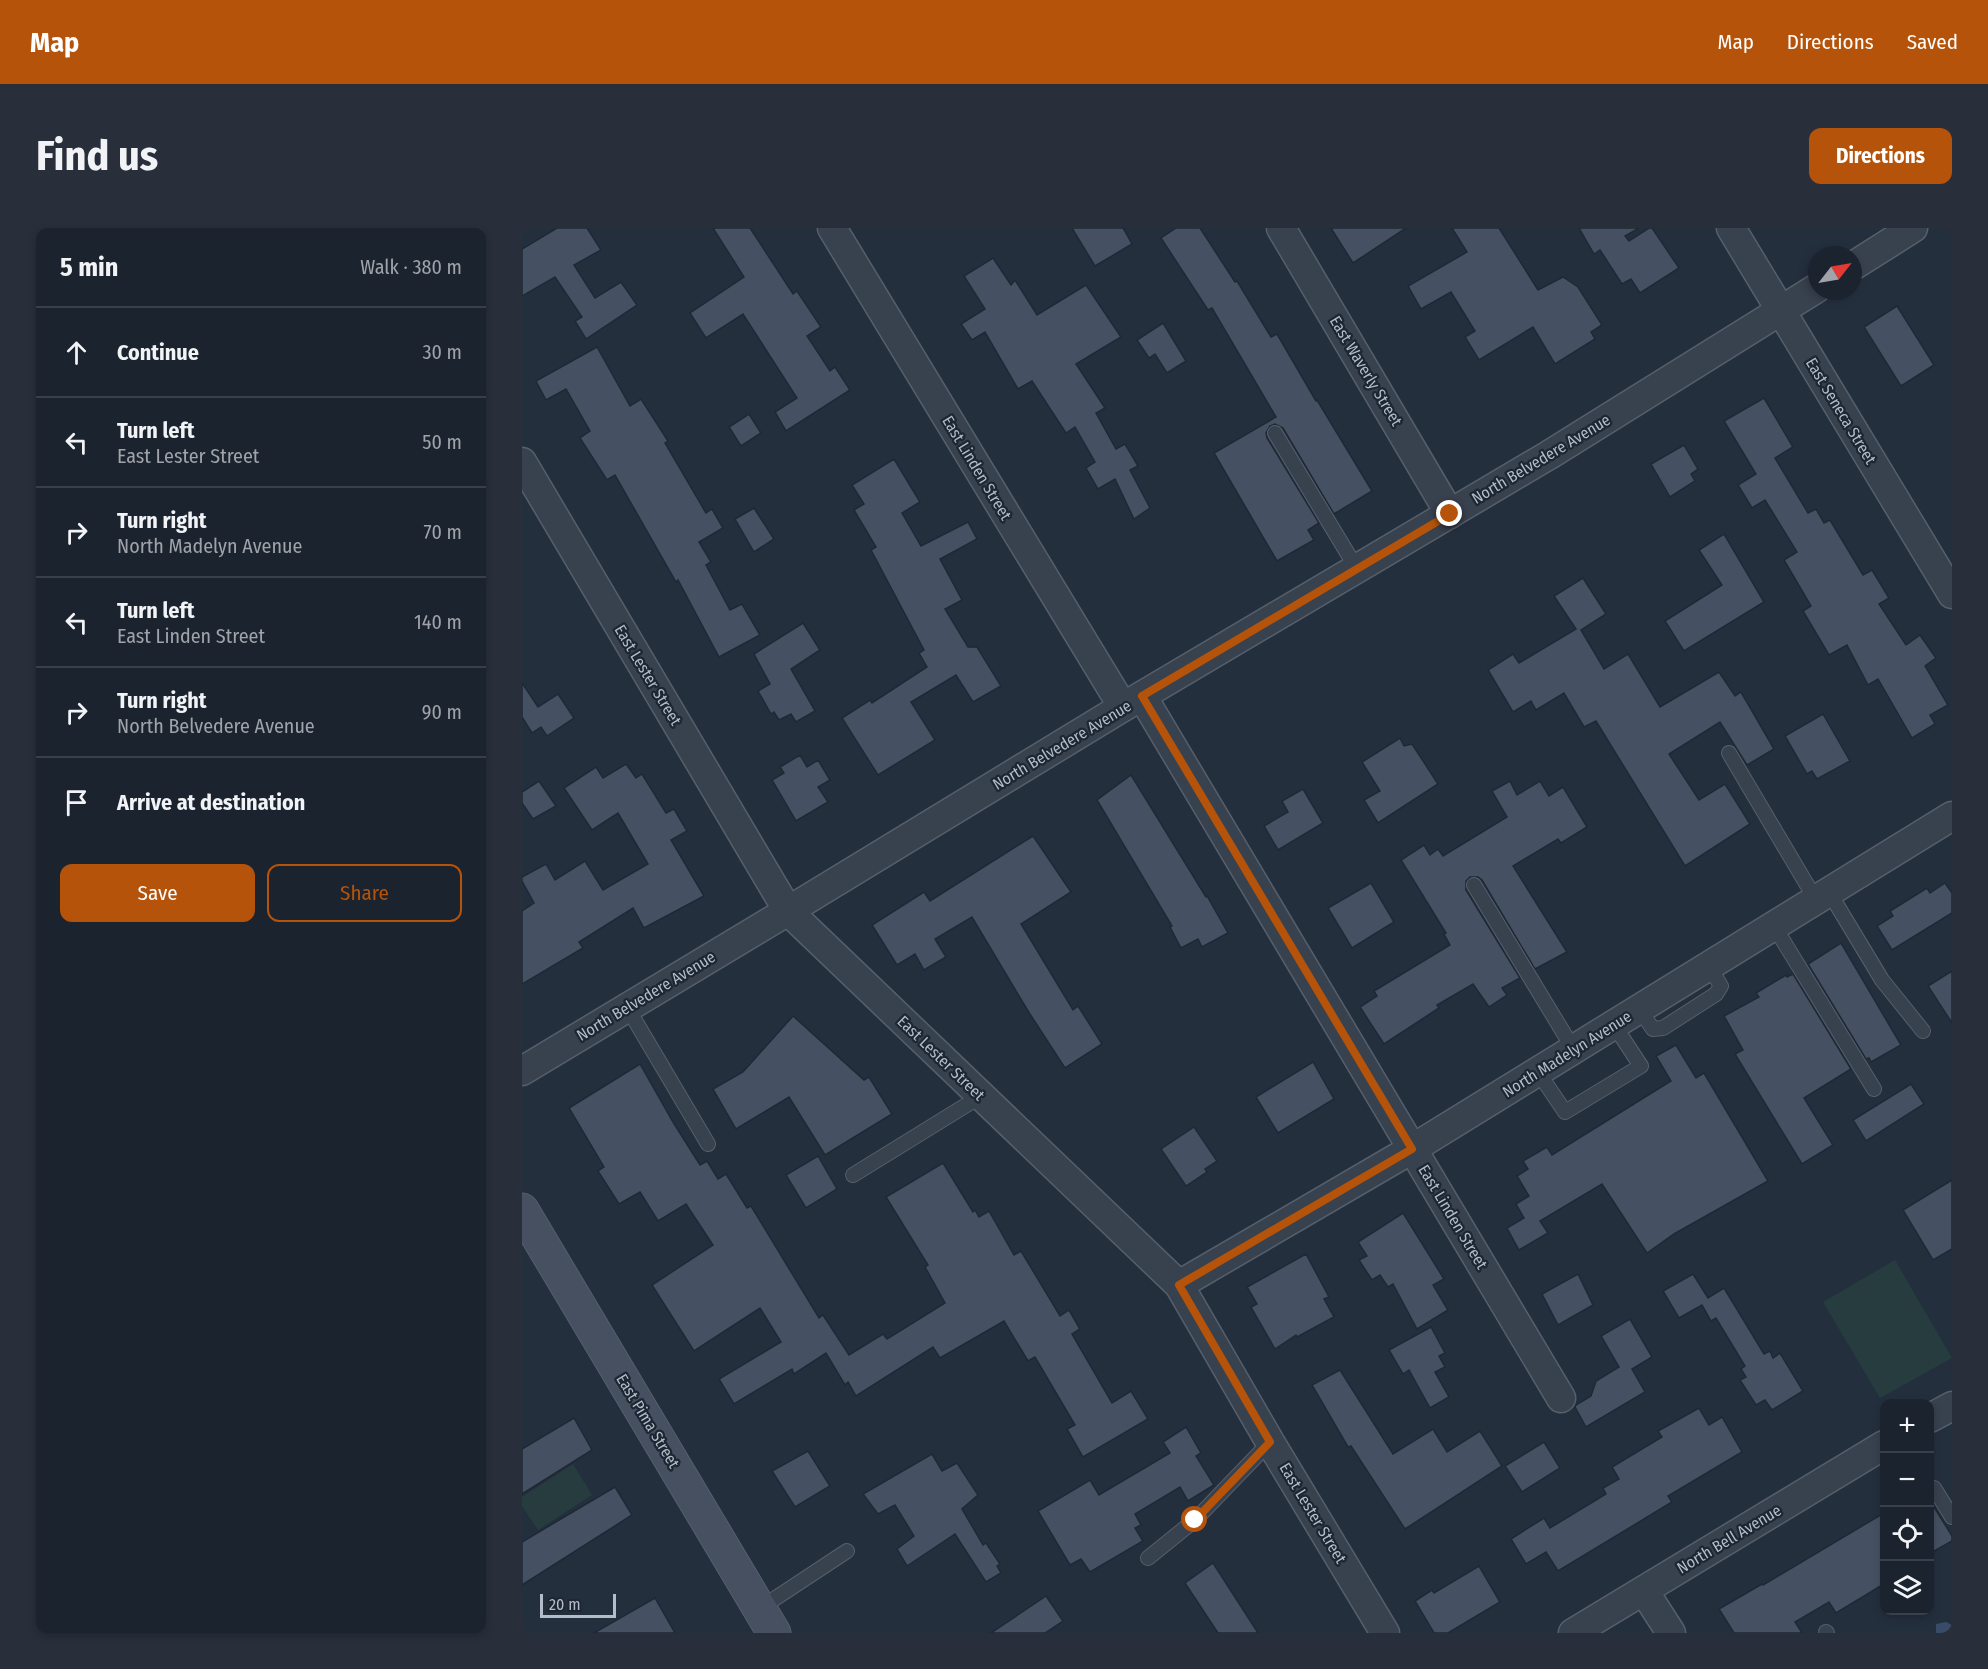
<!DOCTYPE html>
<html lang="en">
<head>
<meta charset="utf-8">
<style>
	:root { --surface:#1b232e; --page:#282f3a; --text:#f1f3f6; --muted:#a0a4aa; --line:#39404a; --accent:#b45309 }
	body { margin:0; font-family:"Fira Sans Condensed",sans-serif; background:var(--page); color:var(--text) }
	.controls { position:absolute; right:18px; bottom:18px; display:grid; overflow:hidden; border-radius:12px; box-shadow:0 3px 9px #0003 }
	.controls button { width:54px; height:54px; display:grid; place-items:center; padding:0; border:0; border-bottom:2px solid var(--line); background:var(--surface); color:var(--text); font:30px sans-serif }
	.compass { position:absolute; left:1286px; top:18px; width:54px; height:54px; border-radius:50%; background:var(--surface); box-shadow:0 3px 9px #0003; rotate:59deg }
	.scale { position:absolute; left:18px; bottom:15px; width:76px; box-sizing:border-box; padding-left:6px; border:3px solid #b4bcc9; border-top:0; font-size:16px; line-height:21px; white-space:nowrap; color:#b4bcc9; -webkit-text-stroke:4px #1d2633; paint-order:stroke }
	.stop { position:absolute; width:18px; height:18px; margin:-14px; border:4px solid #b45309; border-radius:50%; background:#fff }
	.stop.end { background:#b45309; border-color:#fff; box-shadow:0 2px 6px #0008 }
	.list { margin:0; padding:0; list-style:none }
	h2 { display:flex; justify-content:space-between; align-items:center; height:78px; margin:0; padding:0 24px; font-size:26px }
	h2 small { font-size:20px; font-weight:400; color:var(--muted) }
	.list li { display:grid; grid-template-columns:39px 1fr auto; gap:18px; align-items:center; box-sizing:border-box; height:90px; padding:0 24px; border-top:2px solid var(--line) }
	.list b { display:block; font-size:22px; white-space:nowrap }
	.list p { margin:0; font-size:20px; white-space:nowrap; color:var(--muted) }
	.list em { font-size:20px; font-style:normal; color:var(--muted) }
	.actions { display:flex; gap:12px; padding:18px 24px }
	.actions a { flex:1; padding:14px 0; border:2px solid var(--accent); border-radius:12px; text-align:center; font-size:21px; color:var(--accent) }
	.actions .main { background:var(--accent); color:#fff }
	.icon { flex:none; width:33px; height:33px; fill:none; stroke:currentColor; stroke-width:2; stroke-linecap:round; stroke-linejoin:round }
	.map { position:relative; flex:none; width:1430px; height:1405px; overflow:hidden; border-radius:12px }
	header { display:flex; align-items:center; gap:36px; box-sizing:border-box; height:84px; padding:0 30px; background:var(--accent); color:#fff }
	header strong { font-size:28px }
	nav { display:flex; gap:33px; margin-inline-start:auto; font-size:21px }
	.intro { display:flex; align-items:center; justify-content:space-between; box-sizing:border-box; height:144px; padding:0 36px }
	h1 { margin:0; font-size:42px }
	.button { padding:15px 27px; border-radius:12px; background:var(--accent); color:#fff; font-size:21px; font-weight:700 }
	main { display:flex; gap:36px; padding:0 36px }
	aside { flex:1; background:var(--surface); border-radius:12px; box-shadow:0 3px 9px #0003 }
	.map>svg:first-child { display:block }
</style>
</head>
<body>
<header>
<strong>Map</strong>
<nav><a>Map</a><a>Directions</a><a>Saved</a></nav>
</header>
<div class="intro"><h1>Find us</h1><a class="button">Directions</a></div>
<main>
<aside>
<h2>5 min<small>Walk · 380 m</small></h2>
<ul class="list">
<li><svg class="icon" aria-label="ahead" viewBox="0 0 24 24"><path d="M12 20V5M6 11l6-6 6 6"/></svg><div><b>Continue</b></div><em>30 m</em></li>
<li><svg class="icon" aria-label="left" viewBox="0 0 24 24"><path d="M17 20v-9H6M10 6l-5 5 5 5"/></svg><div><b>Turn left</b><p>East Lester Street</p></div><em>50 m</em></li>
<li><svg class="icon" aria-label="right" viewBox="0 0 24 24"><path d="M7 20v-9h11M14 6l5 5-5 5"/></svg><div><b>Turn right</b><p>North Madelyn Avenue</p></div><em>70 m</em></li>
<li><svg class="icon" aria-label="left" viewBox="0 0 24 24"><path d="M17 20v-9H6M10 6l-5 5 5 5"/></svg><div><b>Turn left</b><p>East Linden Street</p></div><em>140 m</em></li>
<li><svg class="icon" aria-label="right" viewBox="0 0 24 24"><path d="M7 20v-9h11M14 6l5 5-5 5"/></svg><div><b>Turn right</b><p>North Belvedere Avenue</p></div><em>90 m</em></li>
<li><svg class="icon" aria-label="arrive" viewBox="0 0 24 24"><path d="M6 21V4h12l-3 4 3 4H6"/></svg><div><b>Arrive at destination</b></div></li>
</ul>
<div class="actions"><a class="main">Save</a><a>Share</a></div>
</aside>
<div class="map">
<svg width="1430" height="1405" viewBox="0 0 1430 1405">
	<rect width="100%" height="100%" fill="#242f3e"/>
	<g fill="#263c3f">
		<path d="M 1373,1032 L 1430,1130 L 1358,1170 L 1301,1074 Z"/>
		<path d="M 51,1236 L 70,1267 L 16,1302 L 0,1278 L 0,1269 Z"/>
	</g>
	<path fill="#394c67" d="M 1424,1394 L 1430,1397 L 1430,1405 L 1414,1405 L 1414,1396 Z"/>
	<g fill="#455162" stroke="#1f2835" stroke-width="1.5">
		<path d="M 35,0 L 65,0 L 79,22 L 52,37 L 73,70 L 99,54 L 115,77 L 64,111 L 53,93 L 60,89 L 33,49 L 0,68 L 0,21 Z"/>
		<path d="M 191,0 L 228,0 L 271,66 L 275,63 L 299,99 L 285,108 L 308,143 L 313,139 L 328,162 L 264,203 L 253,184 L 275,170 L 221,86 L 184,110 L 168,85 L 222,49 Z"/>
		<path d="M 550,0 L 601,0 L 610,16 L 573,38 Z"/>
		<path d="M 654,0 L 678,0 L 713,54 L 715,53 L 749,109 L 755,106 L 794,173 L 795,172 L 850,263 L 812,286 L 761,200 L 753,196 L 748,198 L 744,205 L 745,210 L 797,295 L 786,302 L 792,312 L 755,333 L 692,225 L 754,189 L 690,80 L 686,82 L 639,10 Z"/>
		<path d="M 809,0 L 884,0 L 831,35 Z"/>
		<path d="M 930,0 L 977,0 L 1016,62 L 1041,49 L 1056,59 L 1080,97 L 1069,104 L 1073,111 L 1033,136 L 1011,99 L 957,132 L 943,109 L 953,103 L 929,64 L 899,81 L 886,58 L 945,24 Z"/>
		<path d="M 1057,0 L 1117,0 L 1103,8 L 1107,13 L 1127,0 L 1130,0 L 1157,40 L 1118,65 L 1109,51 L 1100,56 L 1078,22 L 1072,26 Z"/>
		<path d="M 471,30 L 489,57 L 493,52 L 515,87 L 564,57 L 599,109 L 554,136 L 583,180 L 574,185 L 594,221 L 603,216 L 616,238 L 608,242 L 628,280 L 612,291 L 593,251 L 576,261 L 564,240 L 573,234 L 553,199 L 544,205 L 510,153 L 496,161 L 463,104 L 450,112 L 439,96 L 463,81 L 442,48 Z"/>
		<path d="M 1375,78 L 1412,137 L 1379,158 L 1342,99 Z"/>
		<path d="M 641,95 L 664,133 L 645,145 L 633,126 L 627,130 L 615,112 Z"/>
		<path d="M 75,119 L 108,178 L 119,171 L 146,213 L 143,215 L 184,285 L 190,281 L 201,300 L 177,314 L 189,334 L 184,337 L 208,382 L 220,376 L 238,407 L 197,429 L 156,352 L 154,354 L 93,247 L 85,252 L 58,210 L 68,203 L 44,161 L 24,172 L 14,153 Z"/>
		<path d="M 1242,170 L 1271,219 L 1253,230 L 1286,285 L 1294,281 L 1302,295 L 1308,292 L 1341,347 L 1350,342 L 1367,370 L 1357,376 L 1384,417 L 1398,407 L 1414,430 L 1403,438 L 1426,477 L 1408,487 L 1413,496 L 1390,510 L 1356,451 L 1346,457 L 1325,417 L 1307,427 L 1281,383 L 1289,378 L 1262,332 L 1275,324 L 1243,272 L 1230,280 L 1216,257 L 1234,246 L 1202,193 Z"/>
		<path d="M 227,186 L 239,205 L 219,218 L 207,199 Z"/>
		<path d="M 1162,217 L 1176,241 L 1169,246 L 1173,253 L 1148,269 L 1129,236 Z"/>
		<path d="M 372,231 L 398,274 L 380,285 L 399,318 L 446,294 L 455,311 L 418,331 L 440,372 L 423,381 L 446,419 L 455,419 L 479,458 L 451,474 L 434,447 L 389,474 L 413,512 L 356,547 L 320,490 L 348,472 L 350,475 L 405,439 L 397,425 L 402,422 L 349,322 L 354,319 L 332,282 L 342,276 L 330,257 Z"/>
		<path d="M 232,280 L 252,311 L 232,324 L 213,291 Z"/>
		<path d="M 1202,306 L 1242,374 L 1162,423 L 1143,393 L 1200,357 L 1177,322 Z"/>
		<path d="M 1061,350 L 1084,386 L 1059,402 L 1082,441 L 1106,426 L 1138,479 L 1197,444 L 1213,468 L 1219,464 L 1252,521 L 1225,537 L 1198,494 L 1147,526 L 1177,572 L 1203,556 L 1228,596 L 1163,638 L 1074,493 L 1062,499 L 1042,465 L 1014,482 L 1009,473 L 991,484 L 966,442 L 991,426 L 997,435 L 1054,401 L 1032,368 Z"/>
		<path d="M 281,395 L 298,422 L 269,441 L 293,483 L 274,494 L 269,486 L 257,492 L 252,484 L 249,486 L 236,463 L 248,456 L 232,426 Z"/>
		<path d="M 0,455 L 16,479 L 36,466 L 52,490 L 25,508 L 19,499 L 10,505 L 0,489 Z"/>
		<path d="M 1301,486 L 1328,533 L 1295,551 L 1290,543 L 1285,546 L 1263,508 Z"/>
		<path d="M 878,510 L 882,518 L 890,516 L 916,556 L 856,595 L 842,572 L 858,563 L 840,534 Z"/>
		<path d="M 278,527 L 285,539 L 296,532 L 308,552 L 296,559 L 306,574 L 274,593 L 250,552 L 262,545 L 258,539 Z"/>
		<path d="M 104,536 L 114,550 L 120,546 L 144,585 L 152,581 L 165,603 L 149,612 L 182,668 L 122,700 L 111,680 L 57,714 L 61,720 L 0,756 L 0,683 L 12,675 L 0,653 L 0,649 L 24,636 L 33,652 L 63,633 L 81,662 L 126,636 L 96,585 L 70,602 L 42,560 L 74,539 L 81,550 Z"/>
		<path d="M 609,547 L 684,669 L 685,668 L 706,705 L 680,719 L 676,711 L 659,720 L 648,699 L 650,698 L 575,572 Z"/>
		<path d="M 17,553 L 34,578 L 11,591 L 0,575 L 0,564 Z"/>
		<path d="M 988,553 L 995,567 L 1018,553 L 1027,568 L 1041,559 L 1065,599 L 1039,615 L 1036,611 L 991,638 L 1045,724 L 1013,741 L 960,652 L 956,649 L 948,649 L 944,653 L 944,662 L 998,750 L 980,760 L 985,767 L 967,779 L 951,756 L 915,777 L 917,780 L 862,816 L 838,779 L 855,768 L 852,763 L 928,717 L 922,706 L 924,705 L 879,632 L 902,617 L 908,627 L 916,621 L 921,628 L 985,589 L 970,563 Z"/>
		<path d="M 781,561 L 801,595 L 756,622 L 742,598 L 766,584 L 760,573 Z"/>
		<path d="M 511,608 L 549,664 L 499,696 L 551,782 L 556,778 L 580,816 L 543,840 L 506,783 L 450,689 L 413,711 L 424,729 L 402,742 L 393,726 L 375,737 L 350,697 L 402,664 L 408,673 Z"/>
		<path d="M 849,655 L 872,694 L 830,720 L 806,680 Z"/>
		<path d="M 1423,655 L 1430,665 L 1430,685 L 1370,722 L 1355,698 L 1371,688 L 1368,683 L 1405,660 L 1408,665 Z"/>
		<path d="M 1319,715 L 1379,817 L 1349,834 L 1347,830 L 1344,831 L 1286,736 Z"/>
		<path d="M 1430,743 L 1430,795 L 1406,758 Z"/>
		<path d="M 1271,746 L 1329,841 L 1282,870 L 1311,917 L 1280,936 L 1213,826 L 1221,822 L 1202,788 L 1237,769 L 1234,765 L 1264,747 L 1265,749 Z"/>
		<path d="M 271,788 L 342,852 L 347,849 L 370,886 L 303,927 L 267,869 L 214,901 L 191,861 L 221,844 Z"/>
		<path d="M 1154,817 L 1174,850 L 1182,845 L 1246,953 L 1152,1006 L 1125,1025 L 1080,956 L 1018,993 L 1026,1005 L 997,1022 L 985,1000 L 1002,990 L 994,976 L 1007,968 L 995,948 L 1006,941 L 1001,933 L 1025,919 L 1030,927 L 1149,853 L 1134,828 Z"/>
		<path d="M 791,834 L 812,871 L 756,905 L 734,869 Z"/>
		<path d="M 118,836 L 151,894 L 178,937 L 185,933 L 196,951 L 204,946 L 225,980 L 229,978 L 297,1090 L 301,1087 L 327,1127 L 361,1106 L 365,1111 L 423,1075 L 403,1039 L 406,1037 L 364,969 L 421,935 L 451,984 L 453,982 L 457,989 L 467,983 L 492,1027 L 499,1023 L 538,1088 L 547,1082 L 558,1101 L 550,1106 L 590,1175 L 609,1163 L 626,1191 L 561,1229 L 545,1201 L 553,1197 L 513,1129 L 506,1133 L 482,1093 L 418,1130 L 411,1119 L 334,1168 L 326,1154 L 323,1157 L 304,1125 L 272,1146 L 270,1141 L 212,1176 L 197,1151 L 259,1114 L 238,1080 L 172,1123 L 130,1057 L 191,1017 L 164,976 L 136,993 L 118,964 L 97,976 L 76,943 L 82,939 L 47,880 Z"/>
		<path d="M 1389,856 L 1402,876 L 1344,913 L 1331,892 Z"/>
		<path d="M 672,899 L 695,933 L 683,941 L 685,944 L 664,958 L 639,921 Z"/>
		<path d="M 296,928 L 315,961 L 284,980 L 264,947 Z"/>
		<path d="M 1430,952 L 1430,1021 L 1411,1032 L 1381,982 Z"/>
		<path d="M 881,985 L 922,1051 L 911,1057 L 926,1082 L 895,1101 L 871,1056 L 866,1059 L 858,1047 L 850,1052 L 837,1032 L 845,1028 L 836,1014 Z"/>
		<path d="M 784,1026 L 807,1069 L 802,1071 L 812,1089 L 775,1109 L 774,1107 L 753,1121 L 729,1079 L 735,1076 L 725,1059 Z"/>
		<path d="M 1056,1046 L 1071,1077 L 1036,1097 L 1020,1066 Z"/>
		<path d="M 1171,1046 L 1186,1070 L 1202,1060 L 1242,1126 L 1248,1123 L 1251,1130 L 1258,1125 L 1281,1163 L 1250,1182 L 1243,1172 L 1234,1177 L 1218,1152 L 1224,1149 L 1219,1141 L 1223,1138 L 1194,1090 L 1189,1093 L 1180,1077 L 1157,1090 L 1141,1063 Z"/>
		<path d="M 1108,1091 L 1130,1129 L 1110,1141 L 1123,1164 L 1064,1199 L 1053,1179 L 1054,1177 L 1069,1168 L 1074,1153 L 1097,1139 L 1079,1108 Z"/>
		<path d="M 909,1099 L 923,1125 L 917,1128 L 923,1139 L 913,1144 L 927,1169 L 908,1180 L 887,1142 L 881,1146 L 867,1122 Z"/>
		<path d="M 818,1142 L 871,1226 L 911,1201 L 925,1224 L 958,1203 L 980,1238 L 883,1301 L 829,1218 L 826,1219 L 790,1157 Z"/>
		<path d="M 1177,1180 L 1187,1197 L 1200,1189 L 1220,1224 L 1146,1268 L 1150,1274 L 1036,1343 L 1024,1324 L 1004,1336 L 989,1311 L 1022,1290 L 1028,1300 L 1084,1266 L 1081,1260 L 1097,1251 L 1090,1239 L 1140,1209 L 1136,1203 Z"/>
		<path d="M 52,1190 L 70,1222 L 0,1266 L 0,1221 Z"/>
		<path d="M 664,1199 L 679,1225 L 674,1228 L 692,1257 L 666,1273 L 658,1259 L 613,1286 L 619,1297 L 613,1300 L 621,1313 L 568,1344 L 559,1331 L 548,1337 L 516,1283 L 568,1252 L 577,1267 L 648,1225 L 641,1214 Z"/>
		<path d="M 1022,1214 L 1038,1240 L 1000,1264 L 983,1238 Z"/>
		<path d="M 286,1223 L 308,1258 L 273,1279 L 250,1243 Z"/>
		<path d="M 410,1226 L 420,1243 L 435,1235 L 456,1267 L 440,1281 L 461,1317 L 464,1315 L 478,1336 L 475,1338 L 479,1345 L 464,1354 L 433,1306 L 385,1338 L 375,1321 L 392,1308 L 373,1277 L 356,1286 L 341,1266 Z"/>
		<path d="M 93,1259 L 110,1287 L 0,1357 L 0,1314 Z"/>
		<path d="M 1407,1271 L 1430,1308 L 1430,1313 L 1407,1326 Z"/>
		<path d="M 1362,1285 L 1362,1356 L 1314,1385 L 1307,1374 L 1273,1394 L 1280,1405 L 1212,1405 L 1197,1381 L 1240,1356 L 1241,1357 Z"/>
		<path d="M 691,1335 L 736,1405 L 696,1405 L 663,1355 Z"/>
		<path d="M 957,1338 L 978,1374 L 926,1405 L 912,1405 L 893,1373 L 910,1362 L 912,1365 Z"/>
		<path d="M 524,1368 L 541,1393 L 523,1405 L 469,1405 Z"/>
		<path d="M 133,1370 L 153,1405 L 72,1405 Z"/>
	</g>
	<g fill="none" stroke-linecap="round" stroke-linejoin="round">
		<g stroke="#565f6c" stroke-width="16">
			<g id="lane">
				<path d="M 753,205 L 835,341"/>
				<path d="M 1207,525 L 1294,672"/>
				<path d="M 952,657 L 1052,822"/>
				<path d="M 1307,664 L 1360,752 L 1401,803"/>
				<path d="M 1252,698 L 1352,861"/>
				<path d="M 105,779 L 186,916"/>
				<path d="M 1117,781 L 1131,801 L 1141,800 L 1194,766 L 1199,758 L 1187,738"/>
				<path d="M 1016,844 L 1043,884 L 1119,838 L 1092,797"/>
				<path d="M 331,947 L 459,868"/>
				<path d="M 1412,1260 L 1430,1289"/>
				<path d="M 626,1330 L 673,1292 L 748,1214"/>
				<path d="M 237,1381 L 325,1323"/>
				<path d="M 1304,1404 L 1305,1405"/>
			</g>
		</g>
		<g stroke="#565f6c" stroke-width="31">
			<g id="street">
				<path d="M 310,0 L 601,479"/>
				<path d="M 759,0 L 928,286"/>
				<path d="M 1209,0 L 1430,366"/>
				<path d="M 1331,38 L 1391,0"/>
				<path d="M 0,234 L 266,683 L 657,1057 L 748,1214 L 863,1405"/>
				<path d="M 620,468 L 1039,1170"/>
				<path d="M 0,843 L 266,683 L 601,479 L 1027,227 L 1295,60"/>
				<path d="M 657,1057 L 890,921 L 1430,588"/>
				<path d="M 1408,1190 L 1430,1178"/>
				<path d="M 1122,1363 L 1149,1405"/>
				<path d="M 1051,1405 L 1362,1217"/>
			</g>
		</g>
		<g stroke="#565f6c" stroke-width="35">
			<path id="secondary" d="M 0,982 L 252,1405"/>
		</g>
		<use href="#lane" stroke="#38414e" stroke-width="14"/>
		<use href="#street" stroke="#38414e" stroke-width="28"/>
		<use href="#secondary" stroke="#465061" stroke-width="33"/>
	</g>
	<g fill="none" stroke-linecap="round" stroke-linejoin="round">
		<path stroke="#b45309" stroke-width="8" d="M 673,1292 L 748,1214 L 657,1057 L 890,921 L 620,468 L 928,286"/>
	</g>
	<g text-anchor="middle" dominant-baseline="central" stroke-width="4.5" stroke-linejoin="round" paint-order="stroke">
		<g font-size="16" fill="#b4bcc9" stroke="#1d2633">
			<text transform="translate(844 143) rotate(59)">East Waverly Street</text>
			<text transform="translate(1319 183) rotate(59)">East Seneca Street</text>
			<text transform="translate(1019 231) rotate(-31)">North Belvedere Avenue</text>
			<text transform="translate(455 240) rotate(59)">East Linden Street</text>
			<text transform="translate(126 447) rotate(59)">East Lester Street</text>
			<text transform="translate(540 517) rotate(-31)">North Belvedere Avenue</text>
			<text transform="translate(124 768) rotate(-31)">North Belvedere Avenue</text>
			<text transform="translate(1045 826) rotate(-32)">North Madelyn Avenue</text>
			<text transform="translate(419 830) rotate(44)">East Lester Street</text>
			<text transform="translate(931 989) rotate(59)">East Linden Street</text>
			<text transform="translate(126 1193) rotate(59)">East Pima Street</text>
			<text transform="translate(791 1285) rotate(59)">East Lester Street</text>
			<text transform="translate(1207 1311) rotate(-31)">North Bell Avenue</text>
		</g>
	</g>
</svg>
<div class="controls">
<button>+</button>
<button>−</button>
<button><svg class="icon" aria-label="locate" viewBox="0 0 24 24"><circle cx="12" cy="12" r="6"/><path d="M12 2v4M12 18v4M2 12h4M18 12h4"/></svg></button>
<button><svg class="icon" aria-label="layers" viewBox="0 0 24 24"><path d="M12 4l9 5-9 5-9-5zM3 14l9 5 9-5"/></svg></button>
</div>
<svg class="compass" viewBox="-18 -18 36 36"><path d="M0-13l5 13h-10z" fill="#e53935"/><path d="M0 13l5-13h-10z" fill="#a0a4aa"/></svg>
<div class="scale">20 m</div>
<div class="stop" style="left:673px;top:1292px"></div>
<div class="stop end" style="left:928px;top:286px"></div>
</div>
</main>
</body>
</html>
